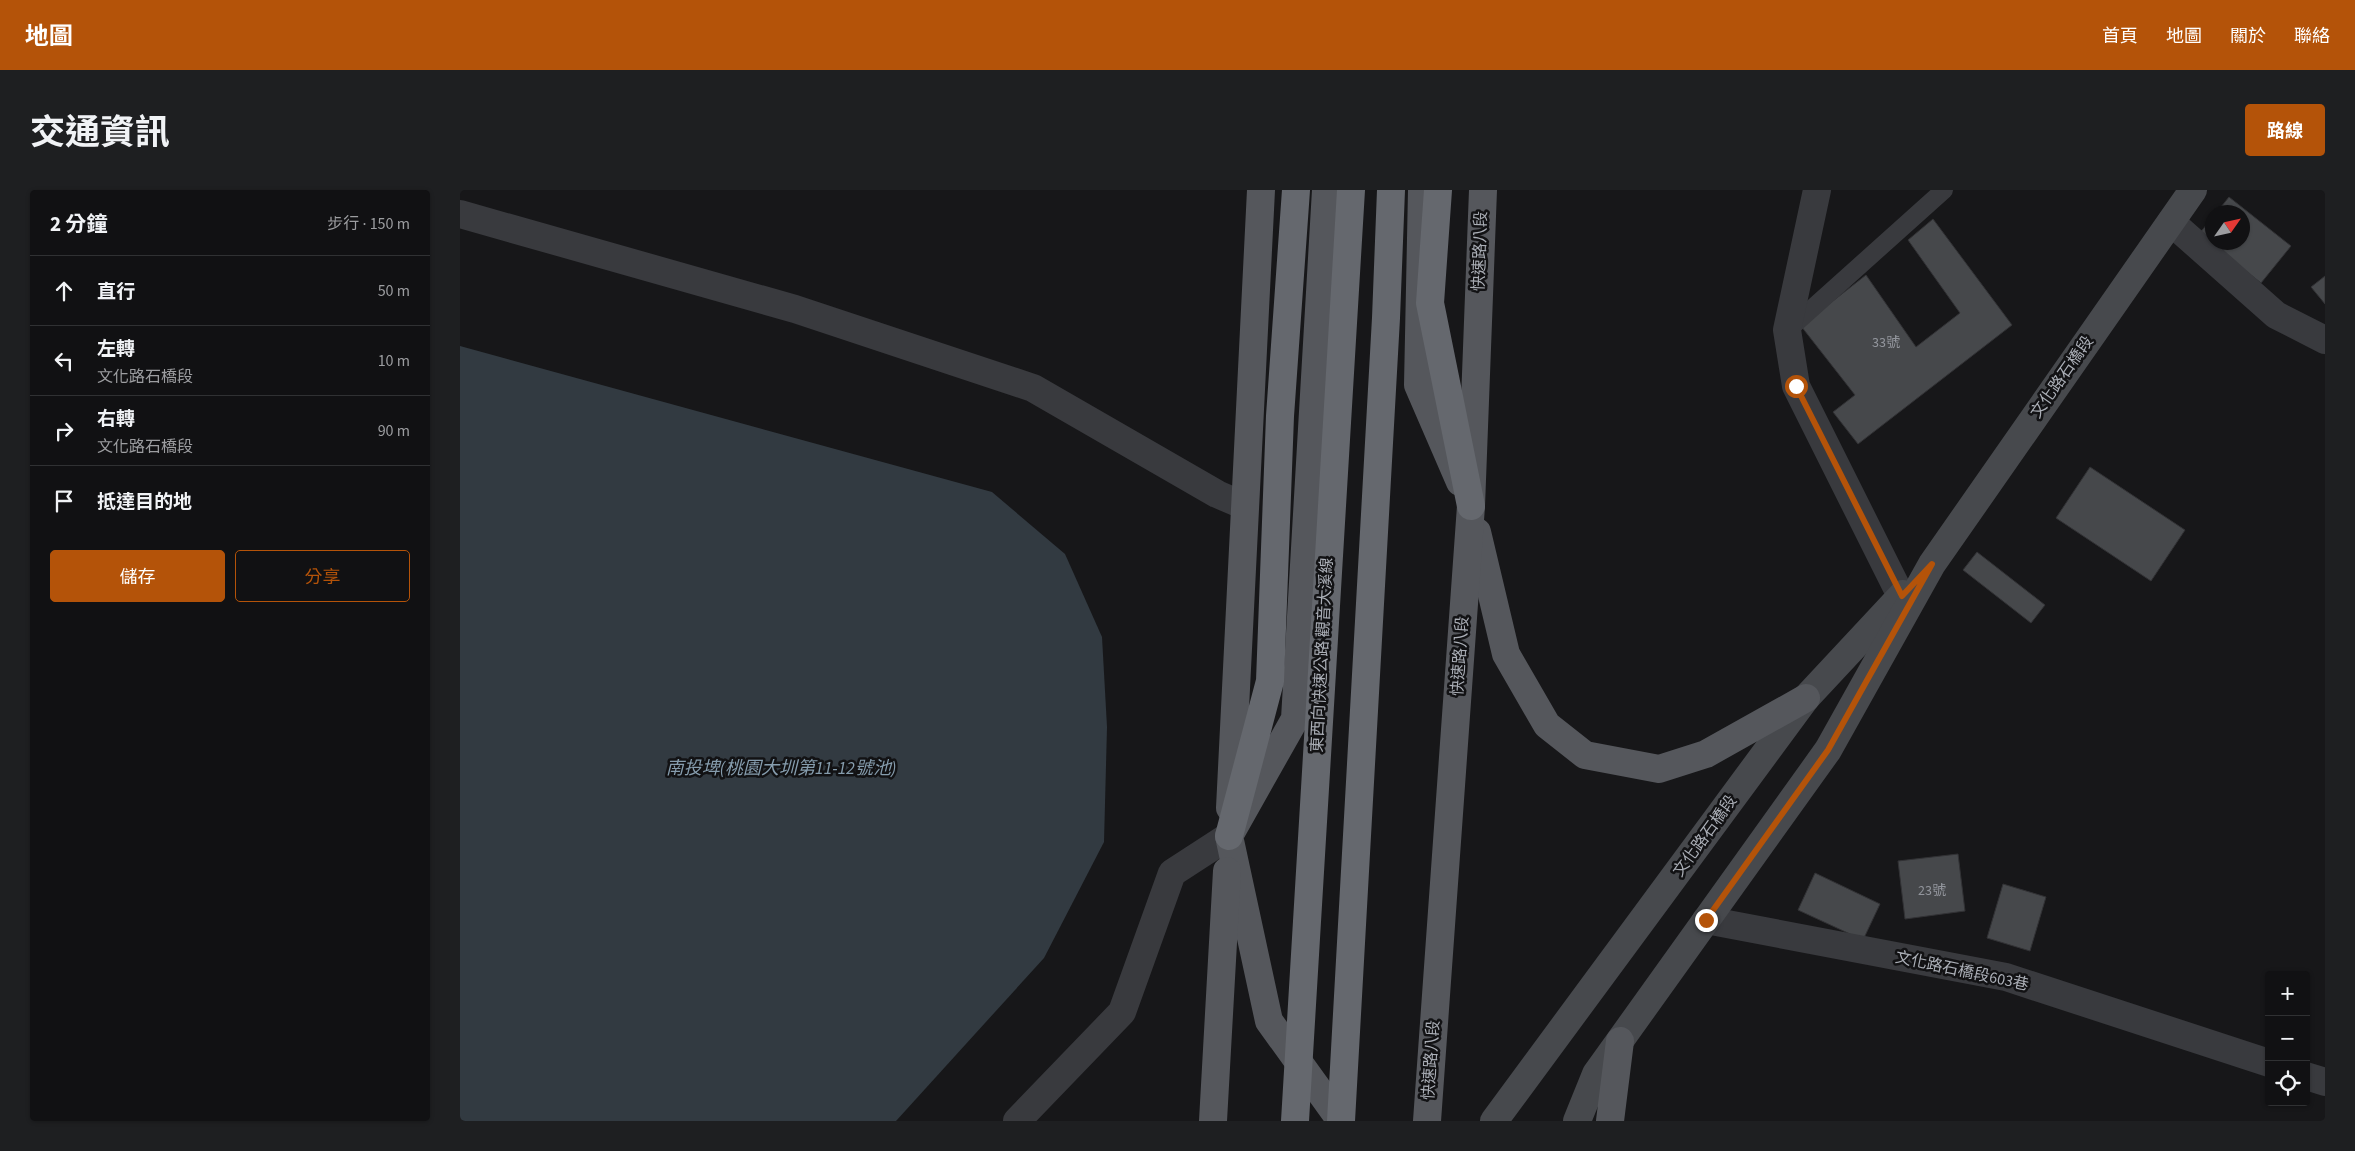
<!DOCTYPE html>
<html lang="zh-TW">
<head>
<meta charset="utf-8">
<style>
	:root { --surface:#111113; --page:#1e1f21; --text:#f1f3f6; --muted:#9c9da0; --line:#303133; --accent:#b45309 }
	body { margin:0; font-family:"Source Sans 3","Noto Sans TC",sans-serif; background:var(--page); color:var(--text) }
	.controls { position:absolute; right:15px; bottom:15px; display:grid; overflow:hidden; border-radius:5px; box-shadow:0 1px 4px #0004 }
	.controls button { width:45px; height:45px; display:grid; place-items:center; padding:0; border:0; border-bottom:1px solid var(--line); background:var(--surface); color:var(--text); font:25px sans-serif }
	.compass { position:absolute; left:1745px; top:15px; width:45px; height:45px; border-radius:50%; background:var(--surface); box-shadow:0 1px 4px #0004; rotate:56deg }
	.stop { position:absolute; width:15px; height:15px; margin:-11px; border:4px solid #b45309; border-radius:50%; background:#fff }
	.stop.end { background:#b45309; border-color:#fff; box-shadow:0 1px 5px #0008 }
	.list { margin:0; padding:0; list-style:none }
	h2 { display:flex; justify-content:space-between; align-items:center; height:65px; margin:0; padding:0 20px; font-size:21px }
	h2 small { font-size:16px; font-weight:400; color:var(--muted) }
	.list li { display:grid; grid-template-columns:32px 1fr auto; gap:15px; align-items:center; box-sizing:border-box; height:70px; padding:0 20px; border-top:1px solid var(--line) }
	.list b { display:block; font-size:19px; white-space:nowrap }
	.list p { margin:0; font-size:16px; white-space:nowrap; color:var(--muted) }
	.list em { font-size:16px; font-style:normal; color:var(--muted) }
	.actions { display:flex; gap:10px; padding:15px 20px }
	.actions a { flex:1; padding:11px 0; border:1px solid var(--accent); border-radius:5px; text-align:center; font-size:18px; color:var(--accent) }
	.actions .main { background:var(--accent); color:#fff }
	.icon { flex:none; width:28px; height:28px; fill:none; stroke:currentColor; stroke-width:2; stroke-linecap:round; stroke-linejoin:round }
	.map { position:relative; flex:none; width:1865px; height:931px; overflow:hidden; border-radius:5px }
	header { display:flex; align-items:center; gap:30px; box-sizing:border-box; height:70px; padding:0 25px; background:var(--accent); color:#fff }
	header strong { font-size:24px }
	nav { display:flex; gap:28px; margin-inline-start:auto; font-size:18px }
	.intro { display:flex; align-items:center; justify-content:space-between; box-sizing:border-box; height:120px; padding:0 30px }
	h1 { margin:0; font-size:35px }
	.button { padding:12px 22px; border-radius:5px; background:var(--accent); color:#fff; font-size:18px; font-weight:700 }
	main { display:flex; gap:30px; padding:0 30px }
	aside { flex:1; background:var(--surface); border-radius:5px; box-shadow:0 1px 4px #0004 }
	.map>svg:first-child { display:block }
</style>
</head>
<body>
<header>
<strong>地圖</strong>
<nav><a>首頁</a><a>地圖</a><a>關於</a><a>聯絡</a></nav>
</header>
<div class="intro"><h1>交通資訊</h1><a class="button">路線</a></div>
<main>
<aside>
<h2>2 分鐘<small>步行 · 150 m</small></h2>
<ul class="list">
<li><svg class="icon" aria-label="ahead" viewBox="0 0 24 24"><path d="M12 20V5M6 11l6-6 6 6"/></svg><div><b>直行</b></div><em>50 m</em></li>
<li><svg class="icon" aria-label="left" viewBox="0 0 24 24"><path d="M17 20v-9H6M10 6l-5 5 5 5"/></svg><div><b>左轉</b><p>文化路石橋段</p></div><em>10 m</em></li>
<li><svg class="icon" aria-label="right" viewBox="0 0 24 24"><path d="M7 20v-9h11M14 6l5 5-5 5"/></svg><div><b>右轉</b><p>文化路石橋段</p></div><em>90 m</em></li>
<li><svg class="icon" aria-label="arrive" viewBox="0 0 24 24"><path d="M6 21V4h12l-3 4 3 4H6"/></svg><div><b>抵達目的地</b></div></li>
</ul>
<div class="actions"><a class="main">儲存</a><a>分享</a></div>
</aside>
<div class="map">
<svg width="1865" height="931" viewBox="0 0 1865 931">
	<rect width="100%" height="100%" fill="#171719"/>
	<path fill="#323a41" d="M 0,156 L 532,302 L 605,364 L 642,447 L 647,537 L 644,652 L 584,768 L 436,931 L 0,931 Z"/>
	<g fill="#46484b" stroke="#323235">
		<path d="M 1769,7 L 1831,56 L 1801,93 L 1739,44 L 1752,28 L 1752,52 L 1782,52 L 1782,22 L 1757,22 Z"/>
		<path d="M 1473,29 L 1552,135 L 1398,254 L 1373,222 L 1395,205 L 1341,136 L 1406,85 L 1456,157 L 1500,123 L 1448,50 Z"/>
		<path d="M 1865,86 L 1865,114 L 1851,97 Z"/>
		<path d="M 1630,277 L 1725,340 L 1691,391 L 1596,328 Z"/>
		<path d="M 1517,362 L 1585,415 L 1571,433 L 1503,380 Z"/>
		<path d="M 1498,664 L 1505,721 L 1445,729 L 1438,671 Z"/>
		<path d="M 1355,683 L 1420,714 L 1403,750 L 1338,720 Z"/>
		<path d="M 1543,694 L 1586,707 L 1570,761 L 1527,748 Z"/>
	</g>
	<g fill="none" stroke-linecap="round" stroke-linejoin="round">
		<path stroke="#393a3e" stroke-width="18" d="M 1328,140 L 1484,0"/>
		<g stroke="#393a3e" stroke-width="28">
			<path d="M 1357,0 L 1327,140 L 1336,196 L 1441,406"/>
			<path d="M 0,24 L 335,119 L 573,198 L 757,304 L 785,316"/>
			<path d="M 1711,32 L 1816,125 L 1865,150"/>
			<path d="M 1246,730 L 1546,787 L 1809,873"/>
			<path d="M 1846,886 L 1865,892"/>
			<path d="M 557,931 L 662,822 L 712,683 L 769,646"/>
		</g>
		<g stroke="#47494d" stroke-width="28">
			<path d="M 1034,931 L 1346,508 L 1443,404"/>
			<path d="M 1117,931 L 1136,884 L 1368,560 L 1472,374 L 1733,0"/>
		</g>
		<g stroke="#55575c" stroke-width="28">
			<path d="M 866,0 L 835,529 L 769,646 L 809,831 L 881,931"/>
			<path d="M 962,0 L 958,195 L 1000,292"/>
			<path d="M 1017,342 L 1046,464 L 1087,535 L 1125,565 L 1199,579 L 1246,564 L 1346,508"/>
			<path d="M 770,618 L 801,0"/>
			<path d="M 753,931 L 767,681"/>
			<path d="M 967,931 L 1011,316 L 1023,0"/>
			<path d="M 1150,931 L 1160,851"/>
		</g>
		<g stroke="#65686e" stroke-width="28">
			<path d="M 978,0 L 970,113 L 1011,316"/>
			<path d="M 769,646 L 810,491 L 820,226 L 836,0"/>
			<path d="M 881,931 L 926,128 L 931,0"/>
		</g>
		<path stroke="#65686e" stroke-width="28" d="M 835,931 L 891,0"/>
	</g>
	<g fill="none" stroke-linecap="round" stroke-linejoin="round">
		<path stroke="#b45309" stroke-width="6" d="M 1246,730 L 1368,560 L 1472,374 L 1442,406 L 1336,196"/>
	</g>
	<g text-anchor="middle" dominant-baseline="central" stroke-width="5" stroke-linejoin="round" paint-order="stroke">
		<g font-size="14" fill="#92959c">
			<text x="1426" y="153">33號</text>
			<text x="1472" y="701">23號</text>
		</g>
		<g font-size="16" fill="#abafb7" stroke="#121214">
			<text transform="translate(1020 61) rotate(-88)">快速路八段</text>
			<text transform="translate(1602 187) rotate(-55)">文化路石橋段</text>
			<text transform="translate(862 465) rotate(-87)">東西向快速公路 觀音大溪線</text>
			<text transform="translate(1000 466) rotate(-86)">快速路八段</text>
			<text transform="translate(1245 646) rotate(-54)">文化路石橋段</text>
			<text transform="translate(1502 781) rotate(12)">文化路石橋段603巷</text>
			<text transform="translate(971 870) rotate(-86)">快速路八段</text>
		</g>
		<g font-size="18" font-style="italic" fill="#869dae" stroke="#121214">
			<text x="321" y="578">南投埤(桃園大圳第11-12號池)</text>
		</g>
	</g>
</svg>
<div class="controls">
<button>+</button>
<button>−</button>
<button><svg class="icon" aria-label="locate" viewBox="0 0 24 24"><circle cx="12" cy="12" r="6"/><path d="M12 2v4M12 18v4M2 12h4M18 12h4"/></svg></button>
</div>
<svg class="compass" viewBox="-18 -18 36 36"><path d="M0-13l5 13h-10z" fill="#e53935"/><path d="M0 13l5-13h-10z" fill="#9c9da0"/></svg>
<div class="stop" style="left:1336px;top:196px"></div>
<div class="stop end" style="left:1246px;top:730px"></div>
</div>
</main>
</body>
</html>
